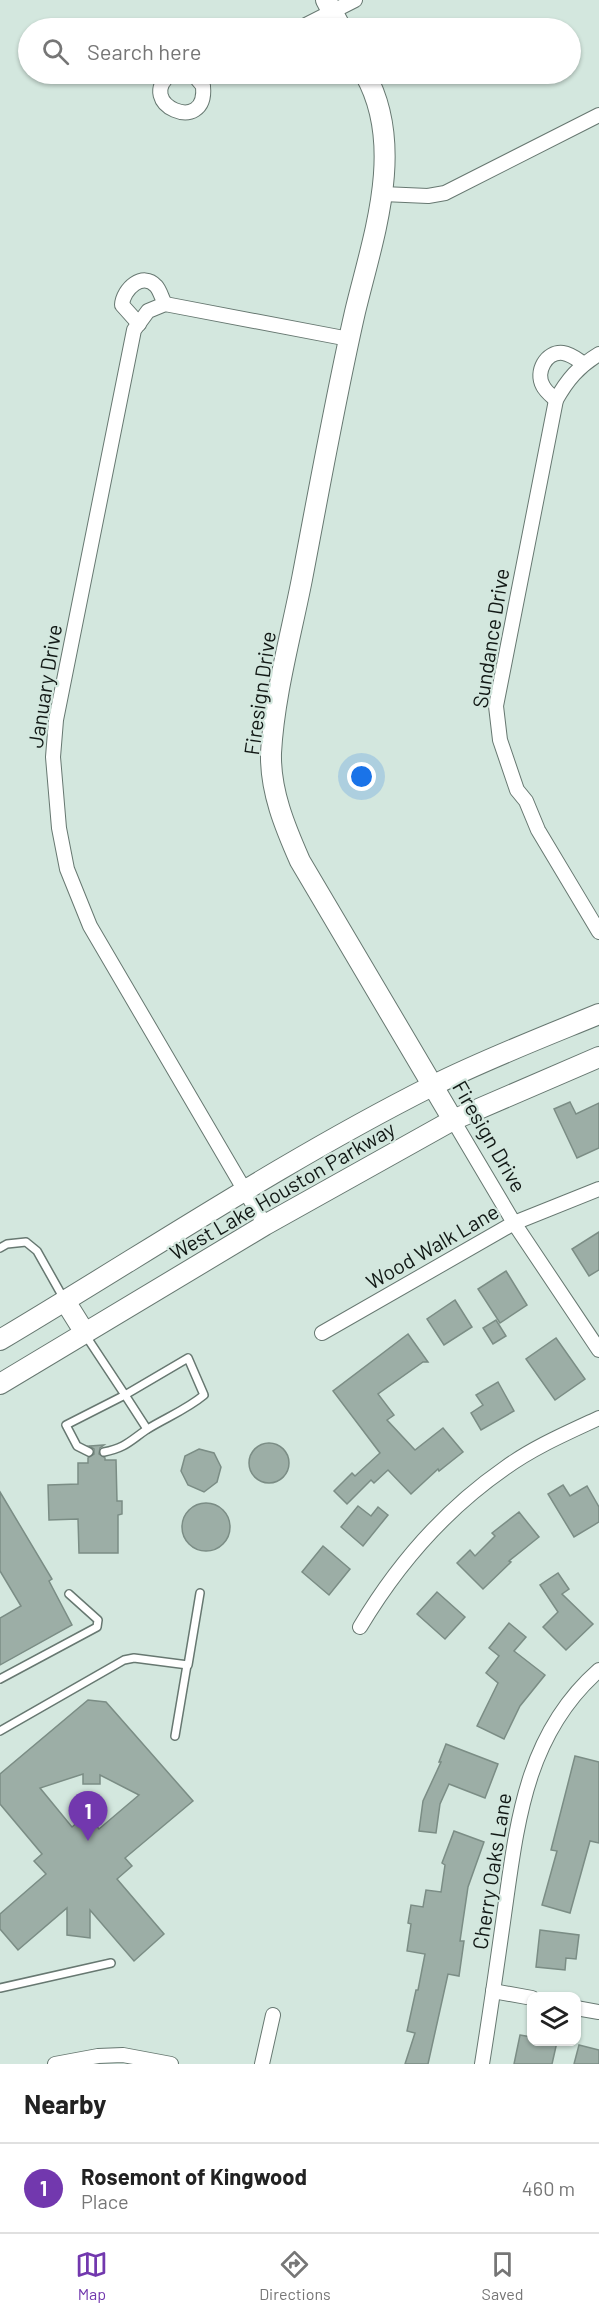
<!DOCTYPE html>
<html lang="en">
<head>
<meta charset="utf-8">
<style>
	:root { --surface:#fff; --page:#f6f6f6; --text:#222; --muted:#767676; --line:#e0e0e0; --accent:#7238ae }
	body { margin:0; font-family:Barlow,sans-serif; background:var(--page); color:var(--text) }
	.controls { position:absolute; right:18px; bottom:18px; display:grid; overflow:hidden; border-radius:12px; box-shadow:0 2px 4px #0004 }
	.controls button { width:54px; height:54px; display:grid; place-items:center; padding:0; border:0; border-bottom:2px solid var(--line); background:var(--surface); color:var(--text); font:30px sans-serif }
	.you { position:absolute; left:362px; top:777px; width:21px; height:21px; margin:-15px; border:4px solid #fff; border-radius:50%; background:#1a73e8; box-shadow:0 0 0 9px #1a73e833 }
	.badge { display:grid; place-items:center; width:39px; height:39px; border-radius:50%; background:var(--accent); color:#fff; font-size:20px; font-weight:700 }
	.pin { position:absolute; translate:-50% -50px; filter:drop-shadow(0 2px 3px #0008) }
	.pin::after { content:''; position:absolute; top:32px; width:21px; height:18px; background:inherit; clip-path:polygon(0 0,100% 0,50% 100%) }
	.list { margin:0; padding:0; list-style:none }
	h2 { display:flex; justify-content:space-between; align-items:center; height:78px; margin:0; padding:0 24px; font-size:26px }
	h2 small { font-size:20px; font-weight:400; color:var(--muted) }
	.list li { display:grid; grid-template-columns:39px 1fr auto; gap:18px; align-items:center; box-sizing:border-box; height:90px; padding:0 24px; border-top:2px solid var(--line) }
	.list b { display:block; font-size:22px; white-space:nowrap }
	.list p { margin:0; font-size:20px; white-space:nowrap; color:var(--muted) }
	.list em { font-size:20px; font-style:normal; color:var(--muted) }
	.icon { flex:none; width:33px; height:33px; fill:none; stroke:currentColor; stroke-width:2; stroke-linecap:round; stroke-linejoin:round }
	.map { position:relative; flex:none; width:599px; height:2064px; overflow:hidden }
	.search { position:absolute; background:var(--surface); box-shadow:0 2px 4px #0004; left:18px; right:18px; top:18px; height:66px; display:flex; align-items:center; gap:15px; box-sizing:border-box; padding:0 21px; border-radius:33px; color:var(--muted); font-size:22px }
	.sheet { height:168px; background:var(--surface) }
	nav { display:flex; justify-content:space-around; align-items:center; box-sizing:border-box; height:84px; border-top:2px solid var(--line); background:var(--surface); font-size:16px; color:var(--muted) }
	nav a { display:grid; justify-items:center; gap:3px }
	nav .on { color:var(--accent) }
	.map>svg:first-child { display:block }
</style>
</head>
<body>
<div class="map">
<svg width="599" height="2064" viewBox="0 0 599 2064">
	<rect width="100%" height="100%" fill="#d3e7de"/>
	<g fill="#9caea6" stroke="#7b8d85" stroke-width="1.5" fill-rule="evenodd">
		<path d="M 570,1102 L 576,1114 L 599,1103 L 599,1148 L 577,1158 L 554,1109 Z"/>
		<path d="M 599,1232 L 599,1270 L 589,1276 L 572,1249 Z"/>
		<path d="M 506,1271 L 527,1305 L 500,1323 L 478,1289 Z"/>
		<path d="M 455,1300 L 472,1327 L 444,1345 L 427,1319 Z"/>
		<path d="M 496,1320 L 506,1336 L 493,1344 L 483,1328 Z"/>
		<path d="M 408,1334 L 428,1362 L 423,1362 L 378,1394 L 394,1415 L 387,1420 L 415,1450 L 443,1428 L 463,1452 L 439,1471 L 438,1469 L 411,1494 L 388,1470 L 374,1483 L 371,1480 L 347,1504 L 334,1491 L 352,1473 L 355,1476 L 380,1453 L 333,1391 Z"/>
		<path d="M 556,1338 L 585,1379 L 555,1400 L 526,1359 Z"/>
		<path d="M 498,1382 L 514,1411 L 481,1430 L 471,1413 L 483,1405 L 476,1395 Z"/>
		<circle cx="269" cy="1463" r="20"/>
		<path d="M 104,1445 L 100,1448 L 99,1454 L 105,1458 L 105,1460 L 116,1460 L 117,1501 L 122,1501 L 122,1514 L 118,1515 L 118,1553 L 79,1553 L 78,1519 L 49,1520 L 48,1485 L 78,1484 L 78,1463 L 88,1463 L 88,1458 L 94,1454 L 94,1449 L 89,1446 Z"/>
		<path d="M 199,1449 L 214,1453 L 221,1467 L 217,1482 L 204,1492 L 188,1485 L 181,1471 L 185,1456 Z"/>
		<path d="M 563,1485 L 570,1496 L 587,1486 L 599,1507 L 599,1522 L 574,1537 L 548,1494 Z"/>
		<path d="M 0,1492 L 52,1579 L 49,1581 L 72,1625 L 0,1665 L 0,1618 L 21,1606 L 0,1571 Z"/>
		<circle cx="206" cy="1527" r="24"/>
		<path d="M 358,1506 L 371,1516 L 378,1507 L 388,1515 L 363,1546 L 341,1527 Z"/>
		<path d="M 519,1512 L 539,1537 L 509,1561 L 511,1562 L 483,1589 L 457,1563 L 470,1550 L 475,1556 L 495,1536 L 492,1533 Z"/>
		<path d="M 323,1546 L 350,1569 L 329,1595 L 302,1572 Z"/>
		<path d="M 558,1573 L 569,1589 L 562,1594 L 593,1624 L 566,1650 L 543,1627 L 558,1612 L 540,1585 Z"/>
		<path d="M 437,1592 L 465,1617 L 445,1639 L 417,1614 Z"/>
		<path d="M 509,1623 L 526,1637 L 514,1651 L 545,1675 L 520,1706 L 504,1739 L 477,1726 L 498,1683 L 486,1673 L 499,1656 L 489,1648 Z"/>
		<path d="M 88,1700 L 106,1702 L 193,1801 L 125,1858 L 132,1866 L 117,1879 L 164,1934 L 134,1961 L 90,1910 L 90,1938 L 67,1935 L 67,1908 L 18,1950 L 0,1929 L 0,1914 L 46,1874 L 34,1861 L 42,1854 L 0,1804 L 0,1774 ZM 83,1774 L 83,1784 L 100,1784 L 100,1775 L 139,1795 L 99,1829 L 87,1814 L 72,1827 L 40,1788 Z"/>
		<path d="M 446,1744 L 498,1764 L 485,1798 L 449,1784 L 440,1804 L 436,1833 L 419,1831 L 423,1801 L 441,1762 L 439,1762 Z"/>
		<path d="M 575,1756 L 599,1762 L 599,1843 L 590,1841 L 570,1913 L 542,1905 L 557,1851 L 551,1850 Z"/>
		<path d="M 454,1831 L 484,1842 L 468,1887 L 460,1941 L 464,1941 L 459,1976 L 448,1974 L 428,2064 L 405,2064 L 415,2033 L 407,2031 L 416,1990 L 418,1990 L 425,1954 L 407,1951 L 411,1924 L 408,1923 L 411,1905 L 423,1907 L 426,1890 L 441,1892 L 445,1865 L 442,1863 Z"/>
		<path d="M 540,1930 L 579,1935 L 576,1959 L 566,1958 L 565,1970 L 536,1967 Z"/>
		<path d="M 520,2035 L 531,2037 L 531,2042 L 557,2042 L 552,2064 L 514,2064 Z"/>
		<path d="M 579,2045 L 599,2050 L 599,2064 L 574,2064 Z"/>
	</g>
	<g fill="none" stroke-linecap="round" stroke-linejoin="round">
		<g stroke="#677871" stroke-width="10">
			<g id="lane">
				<path d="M 0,1248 L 7,1244 L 26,1242 L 37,1251 L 64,1299"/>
				<path d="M 86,1336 L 125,1395 L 188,1358 L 204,1395 C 186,1410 165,1418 146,1430 C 130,1441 125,1448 104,1452"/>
				<path d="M 89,1452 L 77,1446 L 66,1425 L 125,1395 L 147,1429"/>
				<path d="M 0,1679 L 97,1627 L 98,1620 L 69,1594"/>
				<path d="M 0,1731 L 124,1660 L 134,1658 L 188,1665 L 200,1593"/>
				<path d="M 175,1736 L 187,1665"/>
				<path d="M 0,1988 L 111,1963"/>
			</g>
		</g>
		<g stroke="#677871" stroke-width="16">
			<g id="street">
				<path d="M 300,28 L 355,0"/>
				<path d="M 171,74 C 133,103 208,137 203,86 L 193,74"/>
				<path d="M 383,194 L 428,196 L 445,193 L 599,115"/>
				<path d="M 139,324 L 122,305 C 123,289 143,271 156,286 C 160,290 162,299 165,304"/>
				<path d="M 599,354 C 579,366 567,380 556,400 L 496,706 L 500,740 L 517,790 L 526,801 L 538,830 L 599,932"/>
				<path d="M 556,400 C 552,396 546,392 543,386 C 535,372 546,351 563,353 C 571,354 578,360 584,364"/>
				<path d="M 453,1120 L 514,1223 L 599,1350"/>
				<path d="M 265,1225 L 90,926 L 67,869 L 59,828 L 53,757 L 56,720 L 134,330 L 148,311 L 165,304 L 349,339"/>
				<path d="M 322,1333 L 514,1223 L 599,1189"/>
				<path d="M 360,1627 C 397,1565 446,1509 505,1468 C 534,1447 567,1433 599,1418"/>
				<path d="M 493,1991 L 532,1998"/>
				<path d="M 576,2008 L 599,2012"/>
				<path d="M 55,2064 L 98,2056 L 123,2055 L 171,2064"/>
				<path d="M 262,2064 L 273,2015"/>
				<path d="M 482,2064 C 490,2014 497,1965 504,1915 C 517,1824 525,1735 599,1670"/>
			</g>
		</g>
		<g stroke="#677871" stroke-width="22">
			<g id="secondary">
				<path d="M 326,0 L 341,28"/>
				<path d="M 365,74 C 406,147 373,237 355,312 C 335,400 319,490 302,579 C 291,635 274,696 271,753 C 270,791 285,827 300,861 L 453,1120"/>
				<path d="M 65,1301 L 85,1333"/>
				<path d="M 0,1340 C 143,1255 283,1161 432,1086 C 486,1059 543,1037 599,1014"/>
				<path d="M 0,1384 L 265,1225 L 453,1120 L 599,1057"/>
			</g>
		</g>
		<use href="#lane" stroke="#fff" stroke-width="7"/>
		<use href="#street" stroke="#fff" stroke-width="14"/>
		<use href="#secondary" stroke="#fff" stroke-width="20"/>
	</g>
	<g text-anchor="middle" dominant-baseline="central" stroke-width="4.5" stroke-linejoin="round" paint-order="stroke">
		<g font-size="21" fill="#111815" stroke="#d3e7de">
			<text transform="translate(490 638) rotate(-81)">Sundance Drive</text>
			<text transform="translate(44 686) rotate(-81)">January Drive</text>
			<text transform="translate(259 693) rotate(-82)">Firesign Drive</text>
			<text transform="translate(490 1136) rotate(60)">Firesign Drive</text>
			<text transform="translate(282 1190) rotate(-30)">West Lake Houston Parkway</text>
			<text transform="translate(432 1246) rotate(-30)">Wood Walk Lane</text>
			<text transform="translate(491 1871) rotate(-81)">Cherry Oaks Lane</text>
		</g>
	</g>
</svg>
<div class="controls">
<button><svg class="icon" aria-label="layers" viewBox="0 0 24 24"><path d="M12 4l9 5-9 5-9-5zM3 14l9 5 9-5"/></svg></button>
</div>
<div class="you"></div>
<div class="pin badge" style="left:88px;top:1841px">1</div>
<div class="search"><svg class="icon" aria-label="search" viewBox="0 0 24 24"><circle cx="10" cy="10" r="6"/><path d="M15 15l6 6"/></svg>Search here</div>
</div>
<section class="sheet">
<h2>Nearby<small></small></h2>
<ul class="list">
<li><span class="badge">1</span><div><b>Rosemont of Kingwood</b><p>Place</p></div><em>460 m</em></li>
</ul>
</section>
<nav>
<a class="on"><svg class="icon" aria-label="map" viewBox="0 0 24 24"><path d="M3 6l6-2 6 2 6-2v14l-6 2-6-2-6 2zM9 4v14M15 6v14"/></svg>Map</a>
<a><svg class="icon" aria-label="directions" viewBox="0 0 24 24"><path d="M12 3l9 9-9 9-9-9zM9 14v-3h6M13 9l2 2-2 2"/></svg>Directions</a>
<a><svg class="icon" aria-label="saved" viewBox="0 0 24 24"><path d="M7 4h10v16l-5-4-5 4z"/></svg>Saved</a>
</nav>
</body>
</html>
